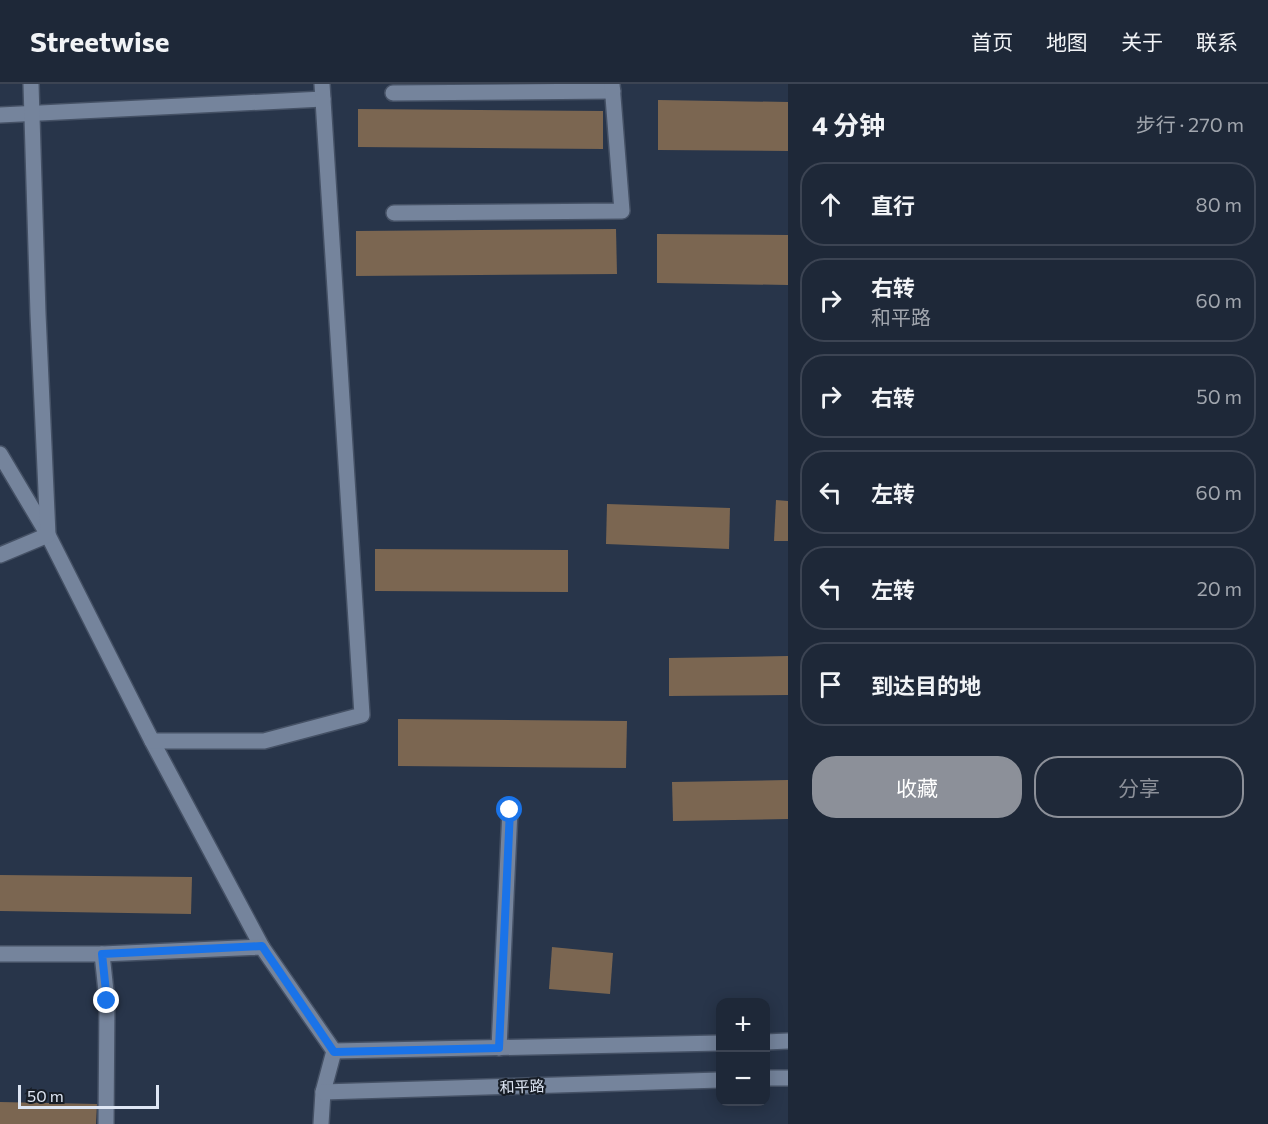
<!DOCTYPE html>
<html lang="zh">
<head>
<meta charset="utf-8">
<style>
	:root { --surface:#1e2838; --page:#263040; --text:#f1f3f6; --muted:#a1a6ae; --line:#3c4453; --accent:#8c9099 }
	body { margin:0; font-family:Commissioner,"Noto Sans SC",sans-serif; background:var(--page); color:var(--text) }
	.controls { position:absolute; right:18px; bottom:18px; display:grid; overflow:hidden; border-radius:12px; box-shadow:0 3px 15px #0003 }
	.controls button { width:54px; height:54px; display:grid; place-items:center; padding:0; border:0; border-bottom:2px solid var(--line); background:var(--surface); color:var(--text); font:30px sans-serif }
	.scale { position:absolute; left:18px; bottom:15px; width:141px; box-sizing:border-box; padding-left:6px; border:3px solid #dee6f4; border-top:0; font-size:16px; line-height:21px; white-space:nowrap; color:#dee6f4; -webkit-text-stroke:4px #171d26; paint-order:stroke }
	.stop { position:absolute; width:18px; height:18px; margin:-14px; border:4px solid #1a73e8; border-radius:50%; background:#fff }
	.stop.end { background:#1a73e8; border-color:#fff; box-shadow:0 2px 6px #0008 }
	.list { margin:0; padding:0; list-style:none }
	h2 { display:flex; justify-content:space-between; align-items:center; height:78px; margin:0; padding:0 24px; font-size:26px }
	h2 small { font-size:20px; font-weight:400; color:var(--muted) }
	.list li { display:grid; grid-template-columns:39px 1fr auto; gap:18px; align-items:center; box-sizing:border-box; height:84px; margin:0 12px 12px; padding:0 12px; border:2px solid var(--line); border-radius:24px }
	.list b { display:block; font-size:22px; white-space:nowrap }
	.list p { margin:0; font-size:20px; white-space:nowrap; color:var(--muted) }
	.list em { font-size:20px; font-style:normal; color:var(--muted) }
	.actions { display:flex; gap:12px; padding:18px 24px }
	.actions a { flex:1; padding:14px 0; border:2px solid var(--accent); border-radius:24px; text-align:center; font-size:21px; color:var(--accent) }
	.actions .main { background:var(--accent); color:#fff }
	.icon { flex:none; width:33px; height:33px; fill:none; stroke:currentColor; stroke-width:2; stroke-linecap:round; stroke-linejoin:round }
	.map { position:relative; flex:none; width:788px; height:1040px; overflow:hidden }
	header { display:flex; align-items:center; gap:36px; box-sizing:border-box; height:84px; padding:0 30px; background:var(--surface); border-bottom:2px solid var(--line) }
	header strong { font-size:28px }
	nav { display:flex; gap:33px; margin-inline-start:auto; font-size:21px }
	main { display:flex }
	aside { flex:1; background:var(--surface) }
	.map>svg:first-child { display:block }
</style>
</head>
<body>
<header>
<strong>Streetwise</strong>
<nav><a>首页</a><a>地图</a><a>关于</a><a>联系</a></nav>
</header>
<main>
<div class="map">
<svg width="788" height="1040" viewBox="0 0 788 1040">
	<rect width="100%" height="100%" fill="#28354a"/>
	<g fill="#7b6651">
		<path d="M 658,16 L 788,18 L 788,67 L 658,66 Z"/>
		<path d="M 358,25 L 603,27 L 603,65 L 358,63 Z"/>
		<path d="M 616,145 L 617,190 L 356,192 L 356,147 Z"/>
		<path d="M 657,150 L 788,151 L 788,201 L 657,199 Z"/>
		<path d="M 776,416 L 788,417 L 788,457 L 774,457 Z"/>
		<path d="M 607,420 L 730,424 L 729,465 L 606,460 Z"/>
		<path d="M 375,465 L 568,466 L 568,508 L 375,507 Z"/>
		<path d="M 788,572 L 788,611 L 669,612 L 669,574 Z"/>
		<path d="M 398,635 L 627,637 L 626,684 L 398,682 Z"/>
		<path d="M 788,696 L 788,735 L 673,737 L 672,698 Z"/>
		<path d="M 0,791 L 192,793 L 191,830 L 0,827 Z"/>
		<path d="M 552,863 L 613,869 L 610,910 L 549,905 Z"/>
		<path d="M 0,1018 L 97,1020 L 96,1040 L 0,1040 Z"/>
	</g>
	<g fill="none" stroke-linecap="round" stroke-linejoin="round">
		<g stroke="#455165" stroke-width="18">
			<g id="minor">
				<path d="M 393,9 L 613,7"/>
				<path d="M 0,31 L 323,15"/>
				<path d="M 394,129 L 622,127 L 612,0"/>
				<path d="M 0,370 L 48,451 L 152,657 L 262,863"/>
				<path d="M 0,471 L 48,451 L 38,230 L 31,0"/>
				<path d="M 152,657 L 264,657 L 362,631 L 322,0"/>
				<path d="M 0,870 L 102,870 L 262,863 L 334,967 L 323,1008 L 321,1040"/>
				<path d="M 102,870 L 107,917 L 106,1040"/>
				<path d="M 766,958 L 788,957"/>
				<path d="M 499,964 L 510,726"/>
				<path d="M 334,967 L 720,959"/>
				<path d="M 766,994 L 788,994"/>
				<path d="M 323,1008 L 720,996"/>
			</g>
		</g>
		<use href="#minor" stroke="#75849c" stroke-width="15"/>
	</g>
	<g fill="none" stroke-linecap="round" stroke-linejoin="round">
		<path stroke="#1a73e8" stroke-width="8" d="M 107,917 L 102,870 L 262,862 L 334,968 L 499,964 L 510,726"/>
	</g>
	<g text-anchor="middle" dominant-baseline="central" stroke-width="4.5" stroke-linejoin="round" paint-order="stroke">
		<g font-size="15" fill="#dee6f4" stroke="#171d26">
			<text transform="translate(522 1002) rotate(-2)">和平路</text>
		</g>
	</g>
</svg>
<div class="controls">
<button>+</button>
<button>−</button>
</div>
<div class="scale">50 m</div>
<div class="stop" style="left:510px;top:726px"></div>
<div class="stop end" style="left:107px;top:917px"></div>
</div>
<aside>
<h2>4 分钟<small>步行 · 270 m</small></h2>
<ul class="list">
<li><svg class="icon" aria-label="ahead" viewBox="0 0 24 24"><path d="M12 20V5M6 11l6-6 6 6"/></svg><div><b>直行</b></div><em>80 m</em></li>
<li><svg class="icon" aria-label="right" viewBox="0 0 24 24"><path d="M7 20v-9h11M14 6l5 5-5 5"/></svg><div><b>右转</b><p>和平路</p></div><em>60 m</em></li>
<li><svg class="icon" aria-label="right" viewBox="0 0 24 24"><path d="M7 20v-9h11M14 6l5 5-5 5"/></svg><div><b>右转</b></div><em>50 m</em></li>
<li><svg class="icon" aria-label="left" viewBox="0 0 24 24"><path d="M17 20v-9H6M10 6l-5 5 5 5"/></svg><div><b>左转</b></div><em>60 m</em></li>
<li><svg class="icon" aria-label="left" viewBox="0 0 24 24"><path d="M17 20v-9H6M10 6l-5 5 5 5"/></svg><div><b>左转</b></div><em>20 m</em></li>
<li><svg class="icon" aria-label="arrive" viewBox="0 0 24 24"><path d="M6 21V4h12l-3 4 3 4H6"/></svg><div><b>到达目的地</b></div></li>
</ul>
<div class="actions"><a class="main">收藏</a><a>分享</a></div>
</aside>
</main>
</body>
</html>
